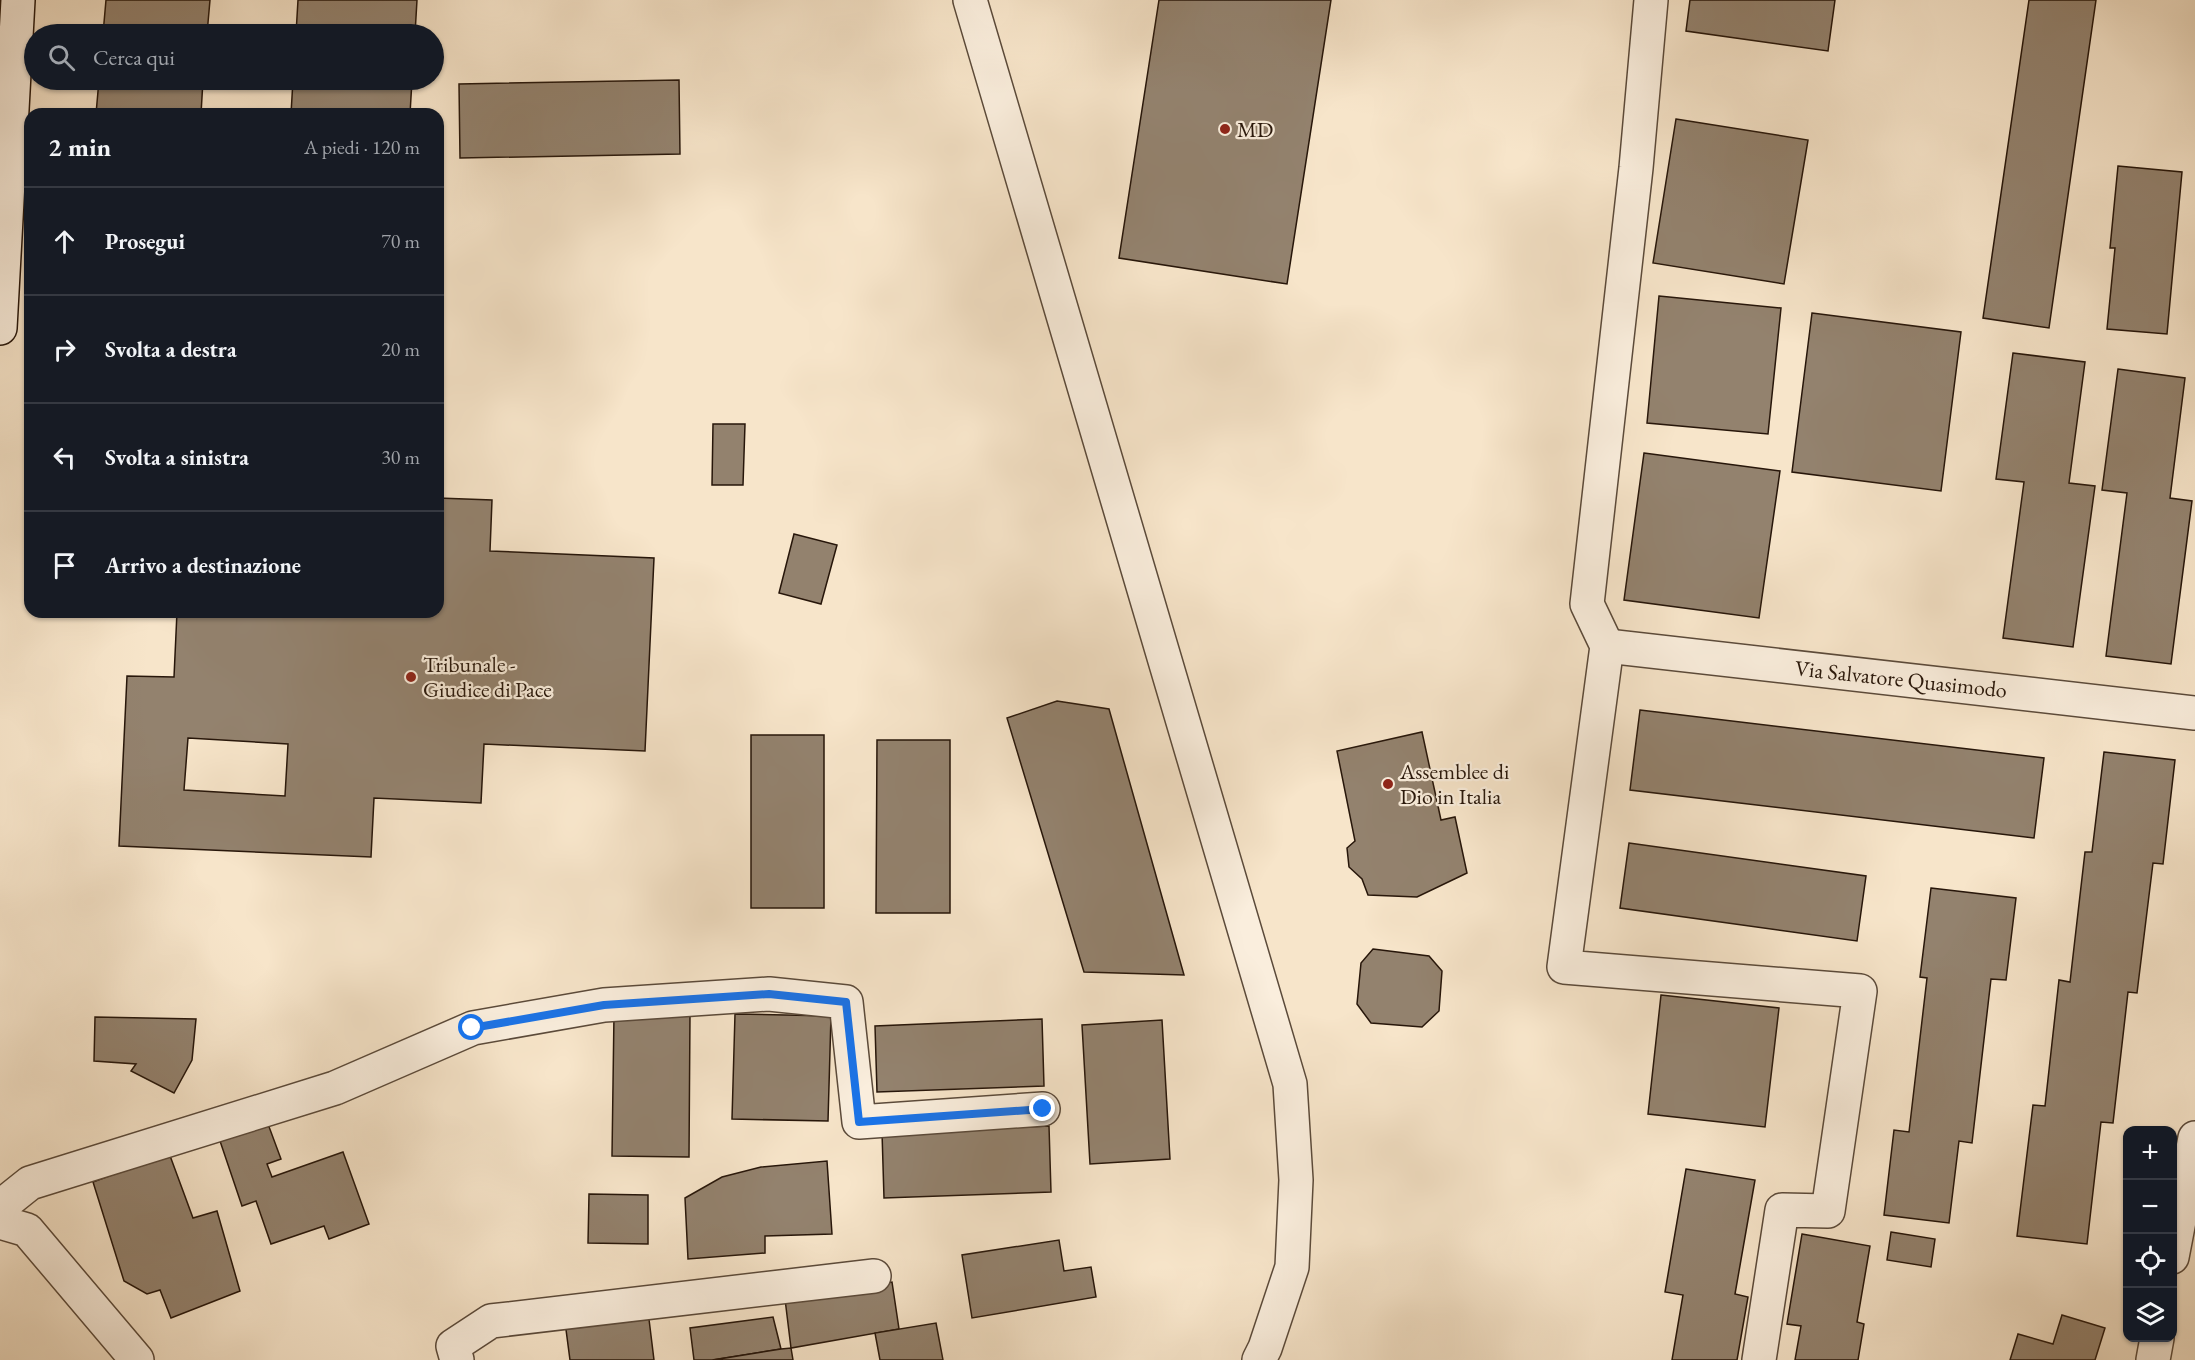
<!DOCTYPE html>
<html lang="it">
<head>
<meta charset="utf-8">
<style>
	:root { --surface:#171b24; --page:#242831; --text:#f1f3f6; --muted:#9ea1a6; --line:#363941 }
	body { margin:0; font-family:"EB Garamond",serif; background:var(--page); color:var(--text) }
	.controls { position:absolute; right:18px; bottom:18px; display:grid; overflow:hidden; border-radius:12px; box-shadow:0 2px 4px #0004 }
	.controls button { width:54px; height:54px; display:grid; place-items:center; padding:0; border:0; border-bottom:2px solid var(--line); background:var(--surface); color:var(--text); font:30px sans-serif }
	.stop { position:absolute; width:18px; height:18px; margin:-14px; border:4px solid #1a73e8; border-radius:50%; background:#fff }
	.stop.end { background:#1a73e8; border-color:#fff; box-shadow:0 2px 6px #0008 }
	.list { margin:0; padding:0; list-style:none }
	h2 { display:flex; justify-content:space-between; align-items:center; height:78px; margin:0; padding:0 24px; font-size:26px }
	h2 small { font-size:20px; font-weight:400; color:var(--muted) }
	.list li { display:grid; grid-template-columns:39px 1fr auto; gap:18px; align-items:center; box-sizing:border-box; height:108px; padding:0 24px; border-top:2px solid var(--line) }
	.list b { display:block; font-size:22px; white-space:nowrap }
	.list em { font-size:20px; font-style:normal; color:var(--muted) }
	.icon { flex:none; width:33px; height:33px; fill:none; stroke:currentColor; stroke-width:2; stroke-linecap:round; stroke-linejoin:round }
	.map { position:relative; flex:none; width:2195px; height:1360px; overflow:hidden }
	.search { position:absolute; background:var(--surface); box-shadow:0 2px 4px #0004; left:24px; top:24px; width:420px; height:66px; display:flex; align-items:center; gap:15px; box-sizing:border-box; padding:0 21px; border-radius:33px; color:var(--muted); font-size:22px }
	.panel { position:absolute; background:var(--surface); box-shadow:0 2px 4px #0004; left:24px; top:108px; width:420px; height:510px; border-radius:18px }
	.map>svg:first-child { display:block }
</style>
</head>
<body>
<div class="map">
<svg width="2195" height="1360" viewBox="0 0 2195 1360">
	<rect width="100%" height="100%" fill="#f7e5ca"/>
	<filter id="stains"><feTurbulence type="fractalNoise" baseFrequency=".00333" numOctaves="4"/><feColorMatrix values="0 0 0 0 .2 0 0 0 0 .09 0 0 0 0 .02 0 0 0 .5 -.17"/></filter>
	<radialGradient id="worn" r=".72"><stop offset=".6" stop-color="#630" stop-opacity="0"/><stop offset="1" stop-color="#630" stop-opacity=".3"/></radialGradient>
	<g fill="#93826e" stroke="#27160a" stroke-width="1.5" fill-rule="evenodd">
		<path d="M 106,0 L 210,0 L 207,34 L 103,34 Z"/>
		<path d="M 298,0 L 417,0 L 415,34 L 296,34 Z"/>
		<path d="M 1159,0 L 1331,0 L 1287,284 L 1119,258 Z"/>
		<path d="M 1690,0 L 1835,0 L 1828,51 L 1686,31 Z"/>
		<path d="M 2029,0 L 2096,0 L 2049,328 L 1983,318 Z"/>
		<path d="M 99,80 L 203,80 L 201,114 L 96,114 Z"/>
		<path d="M 293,80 L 412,80 L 410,114 L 291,114 Z"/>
		<path d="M 679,80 L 680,154 L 460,158 L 459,84 Z"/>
		<path d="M 1676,119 L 1808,140 L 1784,284 L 1653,263 Z"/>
		<path d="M 2118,166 L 2182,172 L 2167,334 L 2107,329 L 2115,248 L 2110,248 Z"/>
		<path d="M 1659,296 L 1781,308 L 1768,434 L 1647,423 Z"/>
		<path d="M 1812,313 L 1961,332 L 1941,491 L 1792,472 Z"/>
		<path d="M 2013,353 L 2085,362 L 2069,483 L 2095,486 L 2073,647 L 2003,638 L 2024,482 L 1996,479 Z"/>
		<path d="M 2118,369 L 2185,378 L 2170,498 L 2192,501 L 2171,664 L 2106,656 L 2127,493 L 2102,490 Z"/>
		<path d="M 713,424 L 745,424 L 743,485 L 712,485 Z"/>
		<path d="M 1644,453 L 1780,471 L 1759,618 L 1624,600 Z"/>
		<path d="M 438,498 L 492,500 L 490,551 L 654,558 L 645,751 L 484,744 L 481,803 L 374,798 L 371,857 L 119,846 L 127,676 L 174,677 L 177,612 L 438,612 ZM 188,738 L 288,744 L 285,796 L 184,790 Z"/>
		<path d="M 794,534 L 837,545 L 821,604 L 779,593 Z"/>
		<path d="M 1057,701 L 1109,709 L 1184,975 L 1084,972 L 1007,718 Z"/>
		<path d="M 1640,710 L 2044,758 L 2034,838 L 1630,790 Z"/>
		<path d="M 1422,732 L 1441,820 L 1455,817 L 1467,873 L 1417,897 L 1368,895 L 1362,879 L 1349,867 L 1347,848 L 1355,841 L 1337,751 Z"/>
		<rect x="751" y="735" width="73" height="173"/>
		<path d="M 877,740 L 950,740 L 950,913 L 876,913 Z"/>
		<path d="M 2104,752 L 2175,760 L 2163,864 L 2153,863 L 2137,993 L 2128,992 L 2113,1123 L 2101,1122 L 2087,1244 L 2017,1236 L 2033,1105 L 2045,1106 L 2059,980 L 2070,982 L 2085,852 L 2092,852 Z"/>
		<path d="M 1629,843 L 1866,876 L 1857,941 L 1620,908 Z"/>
		<path d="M 1931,888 L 2016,898 L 2006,980 L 1991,979 L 1972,1143 L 1959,1141 L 1949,1223 L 1884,1215 L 1894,1130 L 1909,1132 L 1927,978 L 1920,977 Z"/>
		<path d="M 1373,949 L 1429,956 L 1442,971 L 1439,1011 L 1422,1027 L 1371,1023 L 1357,1004 L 1361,963 Z"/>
		<path d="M 1661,995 L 1779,1008 L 1765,1127 L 1648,1114 Z"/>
		<path d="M 614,1014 L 690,1014 L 689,1157 L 612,1156 Z"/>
		<path d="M 735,1014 L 831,1016 L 828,1121 L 732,1119 Z"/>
		<path d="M 95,1017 L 196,1019 L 192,1060 L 174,1093 L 131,1071 L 136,1064 L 94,1061 Z"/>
		<path d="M 1042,1019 L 1044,1086 L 877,1092 L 875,1026 Z"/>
		<path d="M 1162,1020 L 1170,1159 L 1090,1164 L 1082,1025 Z"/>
		<path d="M 268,1124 L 281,1159 L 267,1164 L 272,1177 L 343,1152 L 369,1224 L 329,1239 L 324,1226 L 271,1244 L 256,1201 L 242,1206 L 220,1141 Z"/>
		<path d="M 1049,1126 L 1051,1192 L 884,1198 L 882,1132 Z"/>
		<path d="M 169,1153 L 193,1218 L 217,1211 L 240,1291 L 171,1318 L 160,1290 L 147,1294 L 124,1281 L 93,1182 Z"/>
		<path d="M 827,1161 L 832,1234 L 765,1236 L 765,1253 L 688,1259 L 685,1198 L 722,1177 L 761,1167 Z"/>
		<path d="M 1686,1169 L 1755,1180 L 1735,1294 L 1748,1297 L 1737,1360 L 1672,1360 L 1683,1295 L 1665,1292 Z"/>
		<path d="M 589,1194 L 648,1195 L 648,1244 L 588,1243 Z"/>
		<path d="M 1891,1232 L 1935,1239 L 1931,1267 L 1887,1260 Z"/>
		<path d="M 1802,1234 L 1870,1246 L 1857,1322 L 1864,1324 L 1858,1360 L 1795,1360 L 1801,1326 L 1787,1324 Z"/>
		<path d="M 1059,1240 L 1064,1271 L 1091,1267 L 1096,1297 L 972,1318 L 962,1255 Z"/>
		<path d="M 892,1282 L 899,1329 L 791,1348 L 785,1299 Z"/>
		<path d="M 648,1311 L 654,1360 L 570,1360 L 565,1322 Z"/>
		<path d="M 2062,1315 L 2105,1328 L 2095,1360 L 2010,1360 L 2018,1334 L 2053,1344 Z"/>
		<path d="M 773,1317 L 781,1349 L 712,1360 L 694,1360 L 690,1328 Z"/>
		<path d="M 936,1323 L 943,1360 L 880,1360 L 875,1333 Z"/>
		<path d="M 791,1348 L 793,1360 L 713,1360 L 781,1349 Z"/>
	</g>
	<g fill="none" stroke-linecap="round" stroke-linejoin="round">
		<g stroke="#5b4a3a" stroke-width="36">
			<g id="minor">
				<path d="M 1651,0 L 1636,168 L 1587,604 L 1607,646 L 1564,967 L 1860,991 L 1828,1211 L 1782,1210 L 1759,1360"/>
				<path d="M 1607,646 L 2195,713"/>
				<path d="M 0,1207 L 30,1183 L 335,1088 L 473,1028 L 604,1005 L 769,994 L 846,1002 L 859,1122 L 1043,1109"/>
				<path d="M 0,1222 L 27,1230 L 137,1360"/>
				<path d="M 2172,1257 L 2195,1138"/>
				<path d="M 457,1360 L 453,1346 L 491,1321 L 874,1276"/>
				<path d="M 2153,1360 L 2157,1338"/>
			</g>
		</g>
		<g stroke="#5b4a3a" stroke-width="36">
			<path id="tertiary" d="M 970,0 L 1290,1084 L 1296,1180 L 1292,1267 L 1265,1348 L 1259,1360"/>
		</g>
		<g stroke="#27160a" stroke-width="36">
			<path id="secondary" d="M 0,328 L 18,0"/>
		</g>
		<use href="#minor" stroke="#faeedd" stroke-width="33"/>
		<use href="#tertiary" stroke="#faeedd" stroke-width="33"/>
		<use href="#secondary" stroke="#faeedd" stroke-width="33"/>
	</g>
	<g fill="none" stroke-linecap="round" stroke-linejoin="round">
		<path stroke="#1a73e8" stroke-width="8" d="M 472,1028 L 604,1005 L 769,994 L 846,1002 L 859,1122 L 1043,1109"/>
	</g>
	<g fill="#8f2418" stroke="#faeedd" stroke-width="2">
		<circle cx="1225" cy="129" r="6"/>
		<circle cx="411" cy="677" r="6"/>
		<circle cx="1388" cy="784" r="6"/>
	</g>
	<g text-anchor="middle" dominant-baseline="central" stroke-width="4.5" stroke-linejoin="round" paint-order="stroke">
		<g font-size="22" fill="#27160a" stroke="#faeedd" text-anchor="start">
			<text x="1237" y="129">MD</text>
			<text x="423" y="664">Tribunale -<tspan x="423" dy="25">Giudice di Pace</tspan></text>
			<text x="1400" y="771">Assemblee di<tspan x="1400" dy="25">Dio in Italia</tspan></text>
		</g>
		<g font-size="22" fill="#27160a" stroke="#faeedd">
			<text transform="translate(1901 679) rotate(6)">Via Salvatore Quasimodo</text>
		</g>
	</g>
	<rect width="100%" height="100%" filter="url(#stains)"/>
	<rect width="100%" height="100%" fill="url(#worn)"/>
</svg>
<div class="controls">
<button>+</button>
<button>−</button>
<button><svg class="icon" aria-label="locate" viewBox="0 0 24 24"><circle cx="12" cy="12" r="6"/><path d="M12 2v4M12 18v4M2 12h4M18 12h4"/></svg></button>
<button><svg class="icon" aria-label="layers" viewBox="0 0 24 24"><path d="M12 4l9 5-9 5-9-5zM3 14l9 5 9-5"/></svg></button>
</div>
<div class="stop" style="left:472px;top:1028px"></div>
<div class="stop end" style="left:1043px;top:1109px"></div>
<div class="search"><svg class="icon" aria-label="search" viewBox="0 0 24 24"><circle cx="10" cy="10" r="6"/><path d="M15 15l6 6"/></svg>Cerca qui</div>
<section class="panel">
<h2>2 min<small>A piedi · 120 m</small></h2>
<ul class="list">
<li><svg class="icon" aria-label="ahead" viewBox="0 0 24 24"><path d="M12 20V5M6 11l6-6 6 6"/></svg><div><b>Prosegui</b></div><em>70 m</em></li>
<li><svg class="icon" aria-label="right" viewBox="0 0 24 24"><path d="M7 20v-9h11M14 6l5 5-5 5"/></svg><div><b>Svolta a destra</b></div><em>20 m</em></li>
<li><svg class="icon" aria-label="left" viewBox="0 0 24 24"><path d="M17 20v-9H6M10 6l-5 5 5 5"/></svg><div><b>Svolta a sinistra</b></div><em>30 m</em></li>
<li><svg class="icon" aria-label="arrive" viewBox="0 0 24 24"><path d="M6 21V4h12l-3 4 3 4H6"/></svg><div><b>Arrivo a destinazione</b></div></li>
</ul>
</section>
</div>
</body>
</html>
